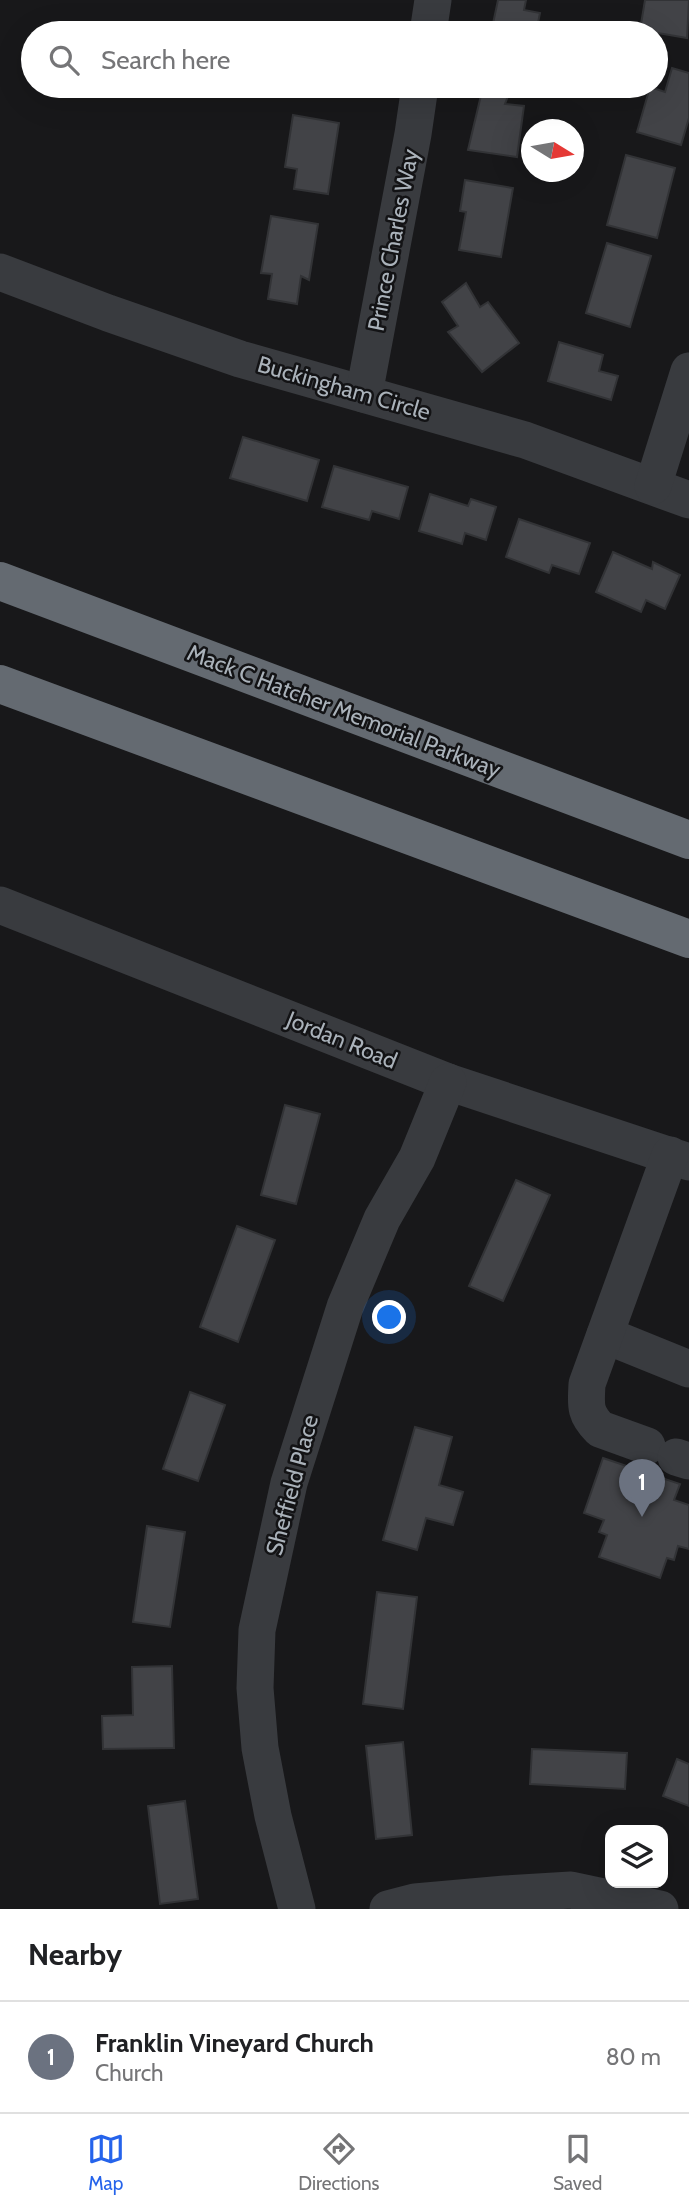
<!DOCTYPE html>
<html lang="en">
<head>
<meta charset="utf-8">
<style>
	:root { --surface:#fff; --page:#f6f6f6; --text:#202124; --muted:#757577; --line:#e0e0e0; --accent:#2563eb }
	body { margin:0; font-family:Cabin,sans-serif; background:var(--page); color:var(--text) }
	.controls { position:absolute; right:21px; bottom:21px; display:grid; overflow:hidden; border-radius:14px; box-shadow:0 7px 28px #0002 }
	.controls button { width:63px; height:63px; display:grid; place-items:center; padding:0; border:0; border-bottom:2px solid var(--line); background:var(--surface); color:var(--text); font:35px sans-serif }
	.compass { position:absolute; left:521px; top:119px; width:63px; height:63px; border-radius:50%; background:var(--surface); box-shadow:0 7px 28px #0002; rotate:101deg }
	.you { position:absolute; left:390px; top:1318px; width:24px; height:24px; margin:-18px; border:5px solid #fff; border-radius:50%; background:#1a73e8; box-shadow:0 0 0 10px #1a73e833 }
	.badge { display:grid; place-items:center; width:46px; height:46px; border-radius:50%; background:var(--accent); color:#fff; font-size:23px; font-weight:700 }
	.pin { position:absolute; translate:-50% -58px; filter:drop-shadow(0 2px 4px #0008) }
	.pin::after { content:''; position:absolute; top:37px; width:24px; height:21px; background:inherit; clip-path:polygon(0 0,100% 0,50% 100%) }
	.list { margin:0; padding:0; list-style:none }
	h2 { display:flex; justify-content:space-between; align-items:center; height:91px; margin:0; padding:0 28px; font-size:30px }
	h2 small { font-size:23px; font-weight:400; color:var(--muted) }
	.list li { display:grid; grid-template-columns:46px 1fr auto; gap:21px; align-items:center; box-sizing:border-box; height:112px; padding:0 28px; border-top:2px solid var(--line) }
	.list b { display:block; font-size:26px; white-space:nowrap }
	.list p { margin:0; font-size:23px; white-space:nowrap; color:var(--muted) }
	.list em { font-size:23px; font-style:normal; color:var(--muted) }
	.icon { flex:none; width:38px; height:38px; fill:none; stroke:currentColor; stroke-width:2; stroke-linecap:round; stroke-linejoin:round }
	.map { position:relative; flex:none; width:689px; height:1909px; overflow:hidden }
	.search { position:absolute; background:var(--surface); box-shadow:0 7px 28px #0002; left:21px; right:21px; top:21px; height:77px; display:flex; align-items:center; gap:18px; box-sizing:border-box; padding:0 24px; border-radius:38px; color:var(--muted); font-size:26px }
	.sheet { height:203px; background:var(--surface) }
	nav { display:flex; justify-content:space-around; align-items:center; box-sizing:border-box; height:98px; border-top:2px solid var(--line); background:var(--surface); font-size:19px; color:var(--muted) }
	nav a { display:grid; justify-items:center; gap:4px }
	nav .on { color:var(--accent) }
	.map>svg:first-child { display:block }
</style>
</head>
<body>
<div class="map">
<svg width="689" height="1909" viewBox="0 0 689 1909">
	<rect width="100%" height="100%" fill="#18181a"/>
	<g fill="#424347" stroke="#323336" stroke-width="2">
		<path d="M 498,0 L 526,0 L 524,10 L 540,13 L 536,33 L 491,33 Z"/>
		<path d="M 645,0 L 689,0 L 687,38 L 640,30 Z"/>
		<path d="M 328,26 L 352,30 L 352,33 L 326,33 Z"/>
		<path d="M 672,68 L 689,73 L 689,118 L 681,145 L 637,132 L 650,87 L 665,92 Z"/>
		<path d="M 299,86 L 343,86 L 341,95 L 299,88 Z"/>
		<path d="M 482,91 L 508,96 L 505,104 L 524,106 L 517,157 L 468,150 Z"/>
		<path d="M 293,115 L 339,123 L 328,194 L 294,189 L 297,169 L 285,167 Z"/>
		<path d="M 626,155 L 675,168 L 657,238 L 607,225 Z"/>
		<path d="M 465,180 L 513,188 L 501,257 L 459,250 L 466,212 L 460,211 Z"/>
		<path d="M 271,216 L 318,224 L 309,280 L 301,276 L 297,304 L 268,299 L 272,274 L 261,273 Z"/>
		<path d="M 607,243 L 651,256 L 630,327 L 586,313 Z"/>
		<path d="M 466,283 L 480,307 L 488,302 L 519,343 L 482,372 L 448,332 L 458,326 L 442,302 Z"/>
		<path d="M 559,342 L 603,355 L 599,371 L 618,376 L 611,400 L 548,381 Z"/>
		<path d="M 243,437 L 319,460 L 307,501 L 230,478 Z"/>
		<path d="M 334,466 L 408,487 L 399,519 L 372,511 L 369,520 L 322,507 Z"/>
		<path d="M 430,494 L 468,506 L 471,499 L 496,507 L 486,540 L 465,533 L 462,544 L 419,531 Z"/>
		<path d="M 519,519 L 590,543 L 579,574 L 552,565 L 549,573 L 506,557 Z"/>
		<path d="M 613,552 L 652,569 L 653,562 L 680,575 L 665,609 L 646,600 L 641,612 L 596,592 Z"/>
		<path d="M 285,1105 L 320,1114 L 296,1204 L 261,1195 Z"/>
		<path d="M 516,1180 L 550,1195 L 503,1301 L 469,1286 Z"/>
		<path d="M 237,1226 L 275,1240 L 238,1342 L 200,1327 Z"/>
		<path d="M 190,1392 L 225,1405 L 198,1481 L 163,1469 Z"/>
		<path d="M 415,1427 L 452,1437 L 439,1485 L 463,1492 L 453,1525 L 426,1518 L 417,1550 L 383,1540 Z"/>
		<path d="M 603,1458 L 680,1484 L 674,1500 L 689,1505 L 689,1549 L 678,1546 L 674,1560 L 667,1558 L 660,1578 L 599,1557 L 607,1535 L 599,1532 L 604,1520 L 584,1513 Z"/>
		<path d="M 147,1526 L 185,1532 L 170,1627 L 133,1622 Z"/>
		<path d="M 377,1592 L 417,1597 L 403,1709 L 363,1704 Z"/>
		<path d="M 172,1666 L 174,1748 L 103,1749 L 102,1716 L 133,1715 L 132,1667 Z"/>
		<path d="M 403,1742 L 412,1835 L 376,1839 L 366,1746 Z"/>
		<path d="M 532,1749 L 627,1753 L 625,1789 L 530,1784 Z"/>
		<path d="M 677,1759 L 689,1764 L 689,1806 L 663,1796 Z"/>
		<path d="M 185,1801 L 198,1899 L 160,1904 L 148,1806 Z"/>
	</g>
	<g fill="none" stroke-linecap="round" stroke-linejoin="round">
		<g stroke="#393b3f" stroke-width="37">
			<path d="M 428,33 L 433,0"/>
			<path d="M 0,272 L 108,313 L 240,359 L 525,440 L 689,500"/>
			<path d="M 364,394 L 413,134 L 420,86"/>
			<path d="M 653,486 L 689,371"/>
			<path d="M 0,905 L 448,1082 L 689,1162"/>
			<path d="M 605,1335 L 689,1369"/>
			<path d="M 647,1446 L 600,1429 C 584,1413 586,1405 587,1384 L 670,1155"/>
			<path d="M 676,1457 L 689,1461"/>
			<path d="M 297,1909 L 273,1816 L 260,1748 L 255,1688 L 257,1630 L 289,1483 L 345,1307 L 382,1219 L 417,1158 L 448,1082"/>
			<path d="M 388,1909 L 415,1902 L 505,1894 L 571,1890 L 660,1909"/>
		</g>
		<g stroke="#646a71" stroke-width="38">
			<path d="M 0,581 L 689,840"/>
			<path d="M 0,684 L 689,939"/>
		</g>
	</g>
	<g text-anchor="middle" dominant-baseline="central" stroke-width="5" stroke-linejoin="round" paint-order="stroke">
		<g font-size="23" fill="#aab2ba" stroke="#131315">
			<text transform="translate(393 240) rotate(-79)">Prince Charles Way</text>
			<text transform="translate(344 388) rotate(16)">Buckingham Circle</text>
			<text transform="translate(344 711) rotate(21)">Mack C Hatcher Memorial Parkway</text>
			<text transform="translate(342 1040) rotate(22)">Jordan Road</text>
			<text transform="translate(292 1485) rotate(-75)">Sheffield Place</text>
		</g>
	</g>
</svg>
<div class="controls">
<button><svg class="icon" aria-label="layers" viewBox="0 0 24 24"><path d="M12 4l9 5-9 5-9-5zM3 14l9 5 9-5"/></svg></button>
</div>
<svg class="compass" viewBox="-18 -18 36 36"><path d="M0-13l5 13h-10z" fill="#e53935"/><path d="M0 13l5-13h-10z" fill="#757577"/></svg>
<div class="you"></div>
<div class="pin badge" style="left:642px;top:1517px;background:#6b7280">1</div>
<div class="search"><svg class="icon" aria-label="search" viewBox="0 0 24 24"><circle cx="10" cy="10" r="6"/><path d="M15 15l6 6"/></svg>Search here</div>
</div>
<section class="sheet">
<h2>Nearby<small></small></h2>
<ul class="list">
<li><span class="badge" style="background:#6b7280">1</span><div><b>Franklin Vineyard Church</b><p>Church</p></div><em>80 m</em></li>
</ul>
</section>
<nav>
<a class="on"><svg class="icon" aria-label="map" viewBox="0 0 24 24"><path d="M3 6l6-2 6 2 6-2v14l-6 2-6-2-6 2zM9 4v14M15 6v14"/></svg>Map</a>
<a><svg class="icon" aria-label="directions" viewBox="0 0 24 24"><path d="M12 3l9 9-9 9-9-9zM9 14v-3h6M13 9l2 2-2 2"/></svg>Directions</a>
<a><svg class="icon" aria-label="saved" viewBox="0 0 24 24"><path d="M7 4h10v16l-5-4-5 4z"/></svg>Saved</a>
</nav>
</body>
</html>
